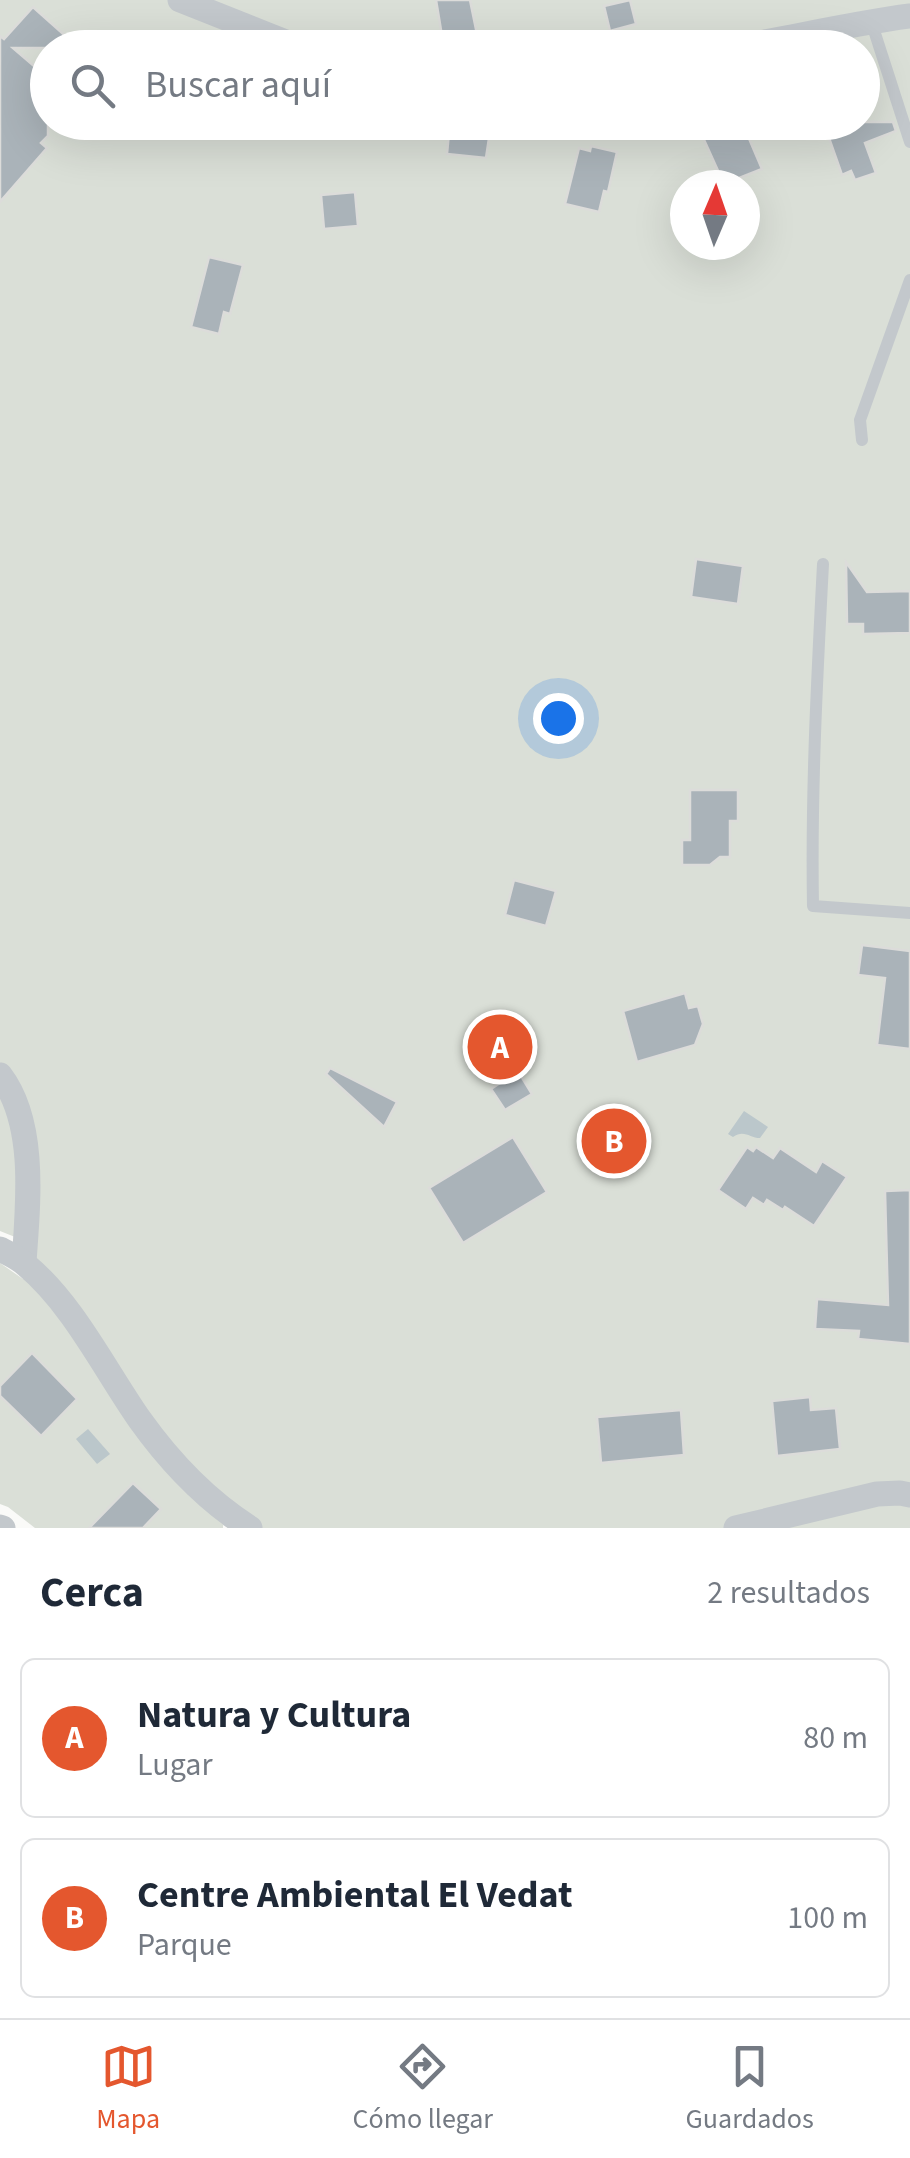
<!DOCTYPE html>
<html lang="es">
<head>
<meta charset="utf-8">
<style>
	:root { --surface:#fff; --page:#f2f2f3; --text:#1f2937; --muted:#747a83; --line:#e0e1e3; --accent:#e4572e }
	body { margin:0; font-family:"Source Sans 3",sans-serif; background:var(--page); color:var(--text) }
	.compass { position:absolute; left:670px; top:170px; width:90px; height:90px; border-radius:50%; background:var(--surface); box-shadow:0 10px 40px #0002; rotate:2deg }
	.you { position:absolute; left:558px; top:718px; width:35px; height:35px; margin:-25px; border:8px solid #fff; border-radius:50%; background:#1a73e8; box-shadow:0 0 0 15px #1a73e833 }
	.badge { display:grid; place-items:center; width:65px; height:65px; border-radius:50%; background:var(--accent); color:#fff; font-size:32px; font-weight:700 }
	.pin { position:absolute; translate:-50% -50%; border:5px solid #fff; box-shadow:0 2px 10px #0006 }
	.list { margin:0; padding:0; list-style:none }
	h2 { display:flex; justify-content:space-between; align-items:center; height:130px; margin:0; padding:0 40px; font-size:42px }
	h2 small { font-size:32px; font-weight:400; color:var(--muted) }
	.list li { display:grid; grid-template-columns:65px 1fr auto; gap:30px; align-items:center; box-sizing:border-box; height:160px; margin:0 20px 20px; padding:0 20px; border:2px solid var(--line); border-radius:15px }
	.list b { display:block; font-size:38px; white-space:nowrap }
	.list p { margin:0; font-size:32px; white-space:nowrap; color:var(--muted) }
	.list em { font-size:32px; font-style:normal; color:var(--muted) }
	.icon { flex:none; width:55px; height:55px; fill:none; stroke:currentColor; stroke-width:2; stroke-linecap:round; stroke-linejoin:round }
	.map { position:relative; flex:none; width:910px; height:1528px; overflow:hidden }
	.search { position:absolute; background:var(--surface); box-shadow:0 10px 40px #0002; left:30px; right:30px; top:30px; height:110px; display:flex; align-items:center; gap:25px; box-sizing:border-box; padding:0 35px; border-radius:55px; color:var(--muted); font-size:38px }
	.sheet { height:490px; background:var(--surface) }
	nav { display:flex; justify-content:space-around; align-items:center; box-sizing:border-box; height:140px; border-top:2px solid var(--line); background:var(--surface); font-size:28px; color:var(--muted) }
	nav a { display:grid; justify-items:center; gap:5px }
	nav .on { color:var(--accent) }
	.map>svg:first-child { display:block }
</style>
</head>
<body>
<div class="map">
<svg width="910" height="1528" viewBox="0 0 910 1528">
	<rect width="100%" height="100%" fill="#fafaf8"/>
	<path fill="#dadfd7" fill-rule="evenodd" d="M 0,0 L 910,0 L 910,1528 L 228,1528 L 223,1525 L 223,1528 L 35,1528 L 8,1507 L 0,1504 L 0,1263 L 23,1279 L 15,1237 L 0,1231 ZM 48,48 L 862,48 L 862,122 L 48,122 ZM 685,185 L 745,185 L 745,245 L 685,245 Z"/>
	<g fill="#bbc7cb">
		<path d="M 744,1111 L 768,1127 L 760,1138 C 750,1138 744,1129 733,1137 L 728,1134 Z"/>
		<path d="M 88,1429 L 110,1454 L 97,1464 L 76,1439 Z"/>
	</g>
	<g fill="#aab3b9" stroke="#dcdcda" stroke-width="2.5">
		<path d="M 436,0 L 470,0 L 479,44 L 444,48 Z"/>
		<path d="M 630,0 L 636,24 L 610,31 L 604,6 Z"/>
		<path d="M 33,7 L 79,48 L 13,48 L 48,78 L 48,136 L 41,143 L 47,148 L 0,202 L 0,36 L 4,39 Z"/>
		<path d="M 450,122 L 491,125 L 486,158 L 447,154 Z"/>
		<path d="M 696,122 L 742,122 L 762,169 L 724,184 Z"/>
		<path d="M 827,122 L 893,122 L 896,131 L 865,143 L 876,173 L 855,180 L 851,171 L 842,175 L 829,138 L 833,136 Z"/>
		<path d="M 591,146 L 617,152 L 608,192 L 604,191 L 599,212 L 565,204 L 579,148 L 590,151 Z"/>
		<path d="M 355,192 L 358,226 L 324,229 L 321,195 Z"/>
		<path d="M 209,257 L 243,265 L 230,314 L 224,312 L 219,334 L 191,327 Z"/>
		<path d="M 696,559 L 743,566 L 738,604 L 691,597 Z"/>
		<path d="M 846,562 L 867,592 L 910,591 L 910,633 L 863,634 L 863,624 L 847,624 Z"/>
		<path d="M 690,790 L 738,790 L 738,821 L 730,821 L 730,857 L 720,857 L 710,865 L 682,865 L 682,840 L 690,840 Z"/>
		<path d="M 514,880 L 556,891 L 546,926 L 505,915 Z"/>
		<path d="M 862,945 L 910,951 L 910,1049 L 877,1045 L 885,978 L 858,975 Z"/>
		<path d="M 685,993 L 689,1008 L 698,1006 L 703,1024 L 695,1045 L 637,1062 L 623,1011 Z"/>
		<path d="M 330,1068 L 397,1102 L 384,1127 L 326,1074 Z"/>
		<path d="M 518,1071 L 532,1094 L 505,1110 L 491,1089 Z"/>
		<path d="M 513,1137 L 547,1192 L 463,1243 L 429,1188 Z"/>
		<path d="M 747,1147 L 753,1151 L 756,1147 L 773,1158 L 780,1148 L 816,1172 L 822,1161 L 847,1177 L 814,1226 L 785,1207 L 783,1210 L 767,1200 L 764,1205 L 753,1198 L 746,1209 L 718,1190 Z"/>
		<path d="M 910,1190 L 910,1344 L 858,1339 L 859,1331 L 815,1329 L 817,1299 L 888,1305 L 885,1191 Z"/>
		<path d="M 32,1353 L 77,1399 L 41,1436 L 0,1396 L 0,1386 Z"/>
		<path d="M 810,1397 L 811,1410 L 836,1408 L 840,1449 L 777,1456 L 772,1401 Z"/>
		<path d="M 681,1410 L 684,1455 L 601,1463 L 597,1417 Z"/>
		<path d="M 133,1483 L 161,1509 L 143,1528 L 89,1528 Z"/>
	</g>
	<g fill="none" stroke-linecap="round" stroke-linejoin="round">
		<g stroke="#c3c8cc" stroke-width="12">
			<path d="M 871,21 L 910,142"/>
			<path d="M 862,440 L 860,420 L 910,280"/>
			<path d="M 823,564 C 817,678 811,792 813,906 L 910,913"/>
		</g>
		<g stroke="#c3c8cc" stroke-width="25">
			<path d="M 180,0 L 301,48"/>
			<path d="M 732,48 C 791,38 850,24 910,16"/>
			<path d="M 0,1075 C 37,1123 28,1204 24,1262"/>
			<path d="M 0,1249 C 9,1254 19,1258 26,1265 C 73,1304 105,1370 140,1420 C 170,1462 206,1500 250,1528"/>
			<path d="M 0,1527 L 3,1528"/>
			<path d="M 736,1528 L 877,1494 L 900,1493 L 910,1495"/>
		</g>
	</g>
</svg>
<svg class="compass" viewBox="-18 -18 36 36"><path d="M0-13l5 13h-10z" fill="#e53935"/><path d="M0 13l5-13h-10z" fill="#747a83"/></svg>
<div class="you"></div>
<div class="pin badge" style="left:500px;top:1047px">A</div>
<div class="pin badge" style="left:614px;top:1141px">B</div>
<div class="search"><svg class="icon" aria-label="search" viewBox="0 0 24 24"><circle cx="10" cy="10" r="6"/><path d="M15 15l6 6"/></svg>Buscar aquí</div>
</div>
<section class="sheet">
<h2>Cerca<small>2 resultados</small></h2>
<ul class="list">
<li><span class="badge">A</span><div><b>Natura y Cultura</b><p>Lugar</p></div><em>80 m</em></li>
<li><span class="badge">B</span><div><b>Centre Ambiental El Vedat</b><p>Parque</p></div><em>100 m</em></li>
</ul>
</section>
<nav>
<a class="on"><svg class="icon" aria-label="map" viewBox="0 0 24 24"><path d="M3 6l6-2 6 2 6-2v14l-6 2-6-2-6 2zM9 4v14M15 6v14"/></svg>Mapa</a>
<a><svg class="icon" aria-label="directions" viewBox="0 0 24 24"><path d="M12 3l9 9-9 9-9-9zM9 14v-3h6M13 9l2 2-2 2"/></svg>Cómo llegar</a>
<a><svg class="icon" aria-label="saved" viewBox="0 0 24 24"><path d="M7 4h10v16l-5-4-5 4z"/></svg>Guardados</a>
</nav>
</body>
</html>
